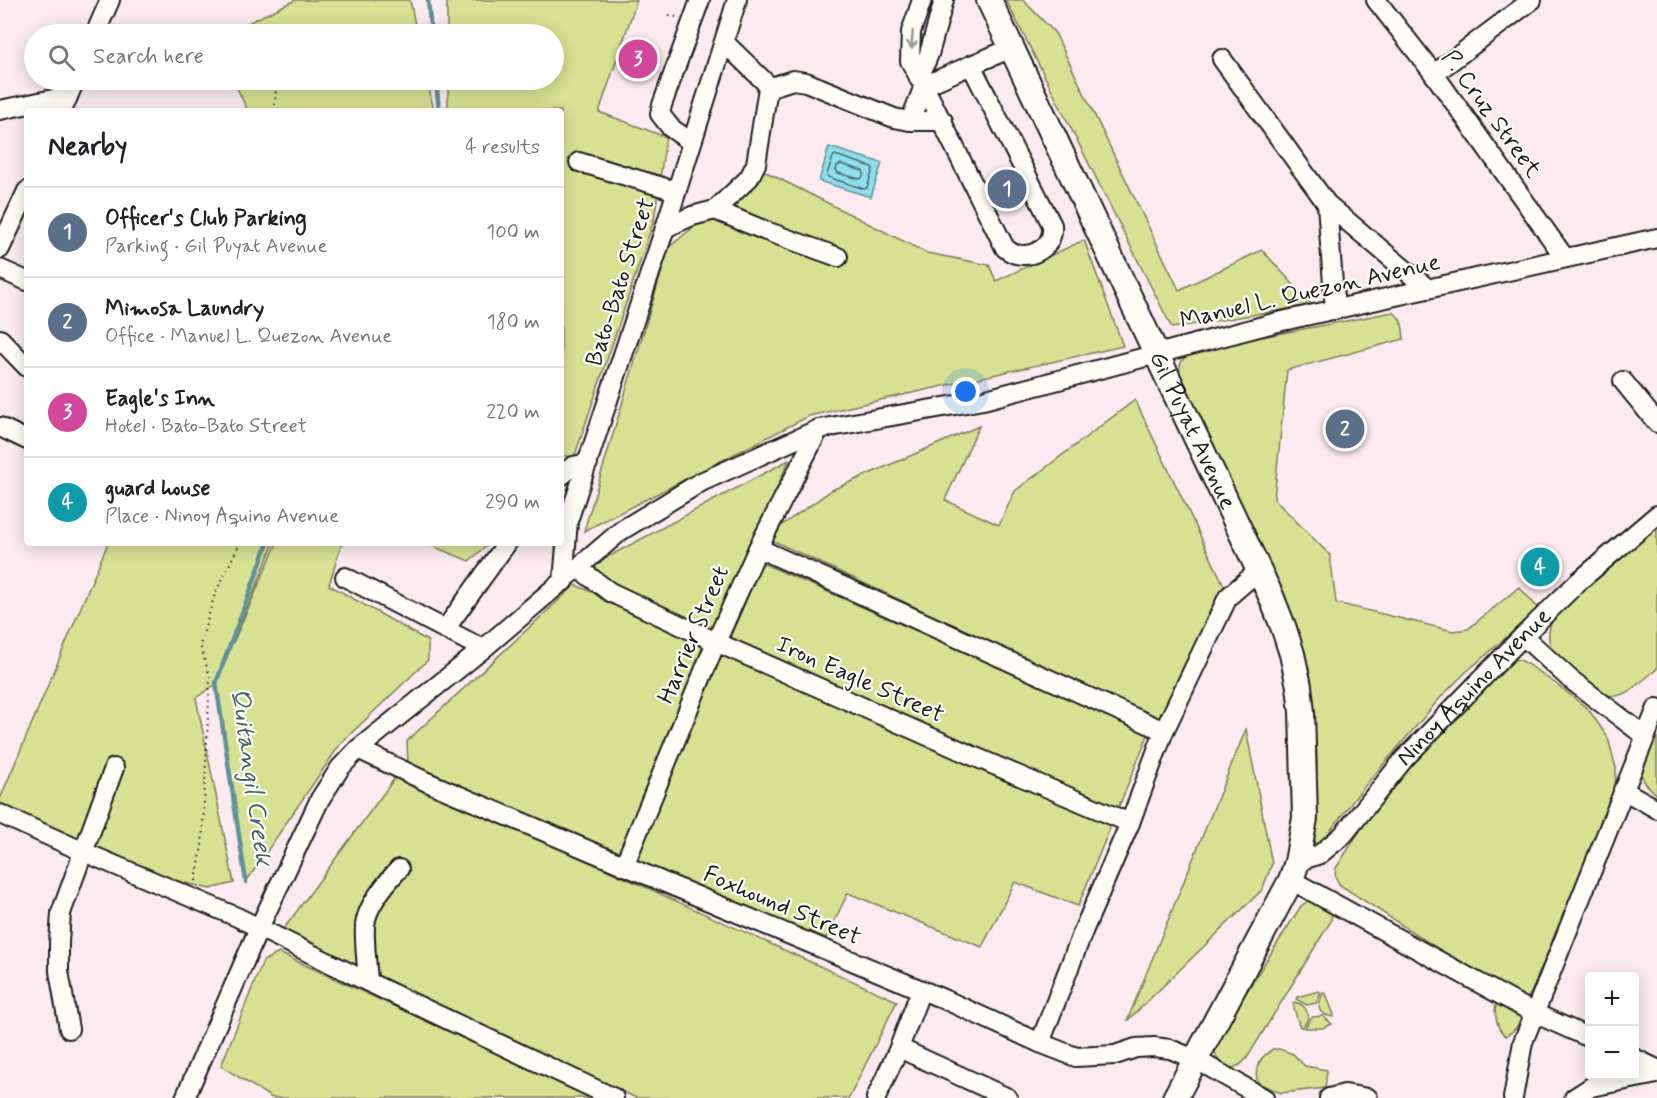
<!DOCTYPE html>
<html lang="en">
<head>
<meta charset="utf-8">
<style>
	:root { --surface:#fff; --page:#f2f2f2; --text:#202124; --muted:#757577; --line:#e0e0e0; --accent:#7c3aed }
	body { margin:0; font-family:Mynerve,sans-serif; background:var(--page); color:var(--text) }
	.controls { position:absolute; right:18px; bottom:18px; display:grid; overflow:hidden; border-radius:6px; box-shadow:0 3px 15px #0003 }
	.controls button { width:54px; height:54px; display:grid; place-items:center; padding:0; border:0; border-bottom:2px solid var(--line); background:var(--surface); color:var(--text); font:30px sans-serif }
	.you { position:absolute; left:966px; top:392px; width:21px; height:21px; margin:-15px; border:4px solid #fff; border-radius:50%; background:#1a73e8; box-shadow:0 0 0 9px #1a73e833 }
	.badge { display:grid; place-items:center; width:39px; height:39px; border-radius:50%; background:var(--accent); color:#fff; font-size:20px; font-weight:700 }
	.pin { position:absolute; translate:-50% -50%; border:3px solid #fff; box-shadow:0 2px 6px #0006 }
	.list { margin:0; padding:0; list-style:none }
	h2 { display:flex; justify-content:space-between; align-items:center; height:78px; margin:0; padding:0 24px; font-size:26px }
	h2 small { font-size:20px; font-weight:400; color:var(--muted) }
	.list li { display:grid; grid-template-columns:39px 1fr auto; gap:18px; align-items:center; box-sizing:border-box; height:90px; padding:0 24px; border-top:2px solid var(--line) }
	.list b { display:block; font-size:22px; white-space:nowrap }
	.list p { margin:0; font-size:20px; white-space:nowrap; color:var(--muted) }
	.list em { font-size:20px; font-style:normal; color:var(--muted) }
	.icon { flex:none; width:33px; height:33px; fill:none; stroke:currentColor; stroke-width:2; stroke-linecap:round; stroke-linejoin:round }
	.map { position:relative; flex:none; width:1657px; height:1098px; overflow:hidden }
	.search { position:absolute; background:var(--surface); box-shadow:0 3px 15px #0003; left:24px; top:24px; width:540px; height:66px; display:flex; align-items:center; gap:15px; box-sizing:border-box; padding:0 21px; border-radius:33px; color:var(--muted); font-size:22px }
	.panel { position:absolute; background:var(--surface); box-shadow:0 3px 15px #0003; left:24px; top:108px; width:540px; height:438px; border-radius:6px }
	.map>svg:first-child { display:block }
</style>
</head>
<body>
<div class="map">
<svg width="1657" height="1098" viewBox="0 0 1657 1098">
	<rect width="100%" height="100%" fill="#fbebf0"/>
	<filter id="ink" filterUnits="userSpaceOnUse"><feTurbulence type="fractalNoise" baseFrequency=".0167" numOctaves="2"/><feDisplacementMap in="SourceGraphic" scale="12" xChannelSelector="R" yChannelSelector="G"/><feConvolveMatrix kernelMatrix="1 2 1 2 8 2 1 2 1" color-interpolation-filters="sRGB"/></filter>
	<g filter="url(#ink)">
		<g fill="#d6e193" stroke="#797e58" stroke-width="1.5">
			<path d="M 295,0 L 410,0 L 417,34 L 225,34 Z"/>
			<path d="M 447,0 L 637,0 L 599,112 L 666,137 L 654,220 L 574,458 L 561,455 L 561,111 L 448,111 L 448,80 L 554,80 L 554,34 L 447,34 Z"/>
			<path d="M 1006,0 L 1023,0 L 1055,33 L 1179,290 L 1262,250 L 1312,305 L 1172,328 Z"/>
			<path d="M 231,80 L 427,80 L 434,111 L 248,111 L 235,84 Z"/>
			<path d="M 764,171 L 927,253 L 989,265 L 996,281 L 1084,240 L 1123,346 L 809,416 L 584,531 L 669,247 Z"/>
			<path d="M 1393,312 C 1403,319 1403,328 1404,339 L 1287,370 L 1274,499 L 1330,555 L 1336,603 L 1453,631 L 1468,629 L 1519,587 L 1539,609 L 1466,672 L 1441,697 L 1359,793 L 1321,843 L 1316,847 L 1313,846 L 1310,843 L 1315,818 L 1317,761 L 1314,711 L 1295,625 L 1181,378 C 1177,365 1182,357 1194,350 Z"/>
			<path d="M 1135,400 L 1232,602 L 1172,727 L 765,537 L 832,490 L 979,426 L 945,500 L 999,525 L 1015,491 Z"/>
			<path d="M 789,460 L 713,636 L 587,568 Z"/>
			<path d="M 1657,528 L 1657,669 C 1646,677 1628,696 1615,696 C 1605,697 1598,689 1590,684 C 1571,671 1540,652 1551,624 C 1557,609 1574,597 1586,586 C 1609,566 1633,547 1657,528 Z"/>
			<path d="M 108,543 L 274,543 L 233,643 L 277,543 L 342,543 L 329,585 L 428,641 L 428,660 L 341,743 L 246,882 L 216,684 L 196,698 L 234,883 L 210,889 L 169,879 L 0,806 L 0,799 Z"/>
			<path d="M 425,543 L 487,543 L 489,544 L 469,561 Z"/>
			<path d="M 762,563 L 1149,733 L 1078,906 L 1015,882 L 982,947 L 848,893 L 826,938 L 633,862 Z"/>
			<path d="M 575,585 L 716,643 L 621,870 L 408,767 L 407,741 Z"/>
			<path d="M 1512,659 L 1520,660 L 1529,665 L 1563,689 L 1589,710 L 1608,738 L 1616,768 L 1615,789 L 1531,993 L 1528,997 L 1523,1001 L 1512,997 L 1340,885 C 1336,879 1334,876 1336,868 L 1361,829 L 1407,767 Z"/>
			<path d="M 1657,720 L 1657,795 L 1645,783 L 1640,772 Z"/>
			<path d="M 1246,729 L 1272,864 L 1262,890 L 1127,1021 Z"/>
			<path d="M 397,775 L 897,1001 L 849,1098 L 636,1098 L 283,930 Z"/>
			<path d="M 1318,900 L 1332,908 L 1331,921 L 1247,1058 L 1240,1065 L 1230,1069 C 1214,1062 1213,1052 1218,1037 L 1301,906 L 1308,901 Z"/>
			<path d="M 279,953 L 592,1098 L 272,1098 L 221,1066 L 263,961 Z"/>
			<path d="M 1319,991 L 1321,993 L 1316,1003 L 1307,1005 L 1296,999 L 1297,997 Z"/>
			<path d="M 1323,993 L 1326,994 L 1334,1015 L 1333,1017 C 1316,1014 1317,1006 1323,993 Z"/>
			<path d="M 1498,1000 L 1521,1015 C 1521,1024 1514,1031 1506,1036 C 1497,1031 1492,1009 1498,1000 Z"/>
			<path d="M 1295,1002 C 1304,1005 1307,1008 1308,1018 L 1303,1027 L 1300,1027 L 1297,1019 L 1293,1003 Z"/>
			<path d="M 1323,1016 L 1332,1024 L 1322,1028 L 1305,1028 L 1308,1022 L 1312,1017 Z"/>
			<path d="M 1273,1049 L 1279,1049 L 1293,1054 L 1305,1066 L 1327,1070 L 1325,1088 L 1281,1093 L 1258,1083 C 1253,1068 1260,1057 1273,1049 Z"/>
		</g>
		<path fill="#8fdeec" stroke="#619099" stroke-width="1.5" d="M 829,147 L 882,163 L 871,197 L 819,181 Z"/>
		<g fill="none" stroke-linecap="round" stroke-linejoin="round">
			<g stroke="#4a6a6f" stroke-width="1.5">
				<path d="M 835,155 L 872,167 L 873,169 L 867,188 L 864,189 L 828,177 L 827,174 L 833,157 Z"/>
				<path d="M 841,164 L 863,171 L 864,174 L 862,178 L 859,179 L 838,173 L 836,170 L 837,166 Z"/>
			</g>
			<g stroke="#619099" stroke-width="4.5">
				<path d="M 428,0 L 431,34"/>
				<path d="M 436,80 L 439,111"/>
				<path d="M 246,882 L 216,683 L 268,543"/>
			</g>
			<g stroke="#1c1c1c" stroke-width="22">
				<g id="minor">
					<path d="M 1376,0 L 1434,74 L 1565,258"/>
					<path d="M 95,34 L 110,0"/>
					<path d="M 725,43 L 765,82 L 768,88"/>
					<path d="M 1222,59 L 1327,204 L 1428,289"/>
					<path d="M 971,65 L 1052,225 C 1055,251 1023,264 1005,248 L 924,86 Z"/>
					<path d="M 971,65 L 1012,48"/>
					<path d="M 1434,74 L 1532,0"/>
					<path d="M 919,79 L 929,54 L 944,0"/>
					<path d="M 0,110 L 68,96"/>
					<path d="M 62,111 L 75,80"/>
					<path d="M 910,121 L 924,86 L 910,61 L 911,32 L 922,0"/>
					<path d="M 691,142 L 671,128 L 660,114 L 662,105 L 700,0"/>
					<path d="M 579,162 L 676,191"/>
					<path d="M 1327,204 L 1335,310"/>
					<path d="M 715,210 L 766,231 L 838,257"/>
					<path d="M 665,228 L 692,216 L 715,210 L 749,178 L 756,164 L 768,88 L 793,80 L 806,82 L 894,118 L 910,121 L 943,121"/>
					<path d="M 0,249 L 27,191"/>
					<path d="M 0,269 L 27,281"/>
					<path d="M 0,339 L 27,367"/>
					<path d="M 1623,381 L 1657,423"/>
					<path d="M 0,427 L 27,440"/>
					<path d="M 561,476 L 573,466 L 588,463"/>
					<path d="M 758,548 L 1164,731"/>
					<path d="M 578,568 L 610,592 L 716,642 L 973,756 L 1130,823"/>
					<path d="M 345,577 L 483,649"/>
					<path d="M 563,582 L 568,521 L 665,228 L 737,0"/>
					<path d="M 446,628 L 507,543"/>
					<path d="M 1523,636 L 1570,679 L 1645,736"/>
					<path d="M 358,749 L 427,782 L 661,881 L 948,1001 L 1040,1043 L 1076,1057 L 1115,1055 L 1136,1048 L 1154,1047 L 1170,1049 L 1195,1059 L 1264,1098"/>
					<path d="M 1623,790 L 1657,809"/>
					<path d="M 0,814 L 84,852 L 237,917 L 368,982 L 614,1098"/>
					<path id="s1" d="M 1297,862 L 1320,854 L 1343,835 L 1404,759 L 1523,636 L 1578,582 L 1657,515"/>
					<path d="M 624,866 L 716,642 L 758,548 L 819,429"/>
					<path d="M 1291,880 L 1534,1013 L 1590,1038"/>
					<path d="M 368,982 C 367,964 364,944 365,925 C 367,905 386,883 399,869"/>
					<path d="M 69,1029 L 59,971 L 59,942 L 61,913 L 114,768"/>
					<path d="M 1040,1043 L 1084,929 L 1130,823 L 1164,731 L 1228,597 L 1259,570"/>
					<path d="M 899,1048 L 1008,1098"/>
					<path d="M 1634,1058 L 1657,1069"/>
					<path d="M 185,1098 L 259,928 L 320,799 L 340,768 L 358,749 L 483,649 L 622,530 L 701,482 L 819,429 L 983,400 L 1278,322 L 1657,238"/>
					<path d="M 876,1098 L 899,1048 L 921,990"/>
					<path d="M 1329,1098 L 1345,1094 L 1368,1098"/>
					<path d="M 1513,1098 L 1523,1042 L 1657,708"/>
					<path d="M 1574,1098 L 1591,1087 L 1657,1074"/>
				</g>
			</g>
			<g stroke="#1c1c1c" stroke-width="28">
				<g id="major">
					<path id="s2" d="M 989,0 L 1271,596 L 1284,629 L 1292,654 L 1299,686 L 1302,712 L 1305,818 L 1297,862 L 1291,880 L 1175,1098"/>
				</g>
			</g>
			<g stroke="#1c1c1c" stroke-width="2" stroke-dasharray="1.5 4.5" stroke-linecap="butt">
				<path d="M 669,15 L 676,17"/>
				<path d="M 274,111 L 277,80"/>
				<path d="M 196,881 L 202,846 L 210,677 L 200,645 L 215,594 L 240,543"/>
			</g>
			<use href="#minor" stroke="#fdfcf7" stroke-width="18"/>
			<use href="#major" stroke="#fdfcf7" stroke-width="24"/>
		</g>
		<defs><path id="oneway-shaft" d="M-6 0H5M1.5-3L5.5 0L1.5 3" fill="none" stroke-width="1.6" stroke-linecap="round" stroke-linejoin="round" transform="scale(1.5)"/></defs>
		<use stroke="#989794" href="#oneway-shaft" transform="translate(912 40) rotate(95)"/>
	</g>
	<g text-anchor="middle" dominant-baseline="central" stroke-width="4.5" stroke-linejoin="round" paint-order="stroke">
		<g font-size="24" fill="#1c1c1c" stroke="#fdfcf7">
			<text transform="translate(1491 114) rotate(54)">P. Cruz Street</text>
			<text transform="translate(621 282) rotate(-72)">Bato-Bato Street</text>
			<text transform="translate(1310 292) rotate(-13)">Manuel L. Quezon Avenue</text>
			<text stroke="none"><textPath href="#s2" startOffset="476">Gil Puyat Avenue</textPath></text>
			<text transform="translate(694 635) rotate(-67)">Harrier Street</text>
			<text transform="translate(860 680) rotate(24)">Iron Eagle Street</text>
			<text stroke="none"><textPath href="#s1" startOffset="252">Ninoy Aquino Avenue</textPath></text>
			<text transform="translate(782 906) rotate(23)">Foxhound Street</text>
		</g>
		<g font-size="26" font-style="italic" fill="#446065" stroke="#fdfcf7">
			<text transform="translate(251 777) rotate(82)">Quitangil Creek</text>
		</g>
	</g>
</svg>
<div class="controls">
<button>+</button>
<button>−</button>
</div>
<div class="you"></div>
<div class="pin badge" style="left:1007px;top:189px;background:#5c6f8a">1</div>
<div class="pin badge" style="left:1345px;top:429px;background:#5c6f8a">2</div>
<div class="pin badge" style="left:638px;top:59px;background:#d1479c">3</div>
<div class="pin badge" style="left:1540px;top:567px;background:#0f9aa8">4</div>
<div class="search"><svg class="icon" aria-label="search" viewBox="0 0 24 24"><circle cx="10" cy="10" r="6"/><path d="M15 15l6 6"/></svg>Search here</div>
<section class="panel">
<h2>Nearby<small>4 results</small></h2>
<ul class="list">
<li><span class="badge" style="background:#5c6f8a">1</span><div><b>Officer's Club Parking</b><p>Parking · Gil Puyat Avenue</p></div><em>100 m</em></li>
<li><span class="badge" style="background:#5c6f8a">2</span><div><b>Mimosa Laundry</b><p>Office · Manuel L. Quezon Avenue</p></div><em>180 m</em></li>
<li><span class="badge" style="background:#d1479c">3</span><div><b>Eagle's Inn</b><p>Hotel · Bato-Bato Street</p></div><em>220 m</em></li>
<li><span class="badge" style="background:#0f9aa8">4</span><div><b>guard house</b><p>Place · Ninoy Aquino Avenue</p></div><em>290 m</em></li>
</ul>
</section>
</div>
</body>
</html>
